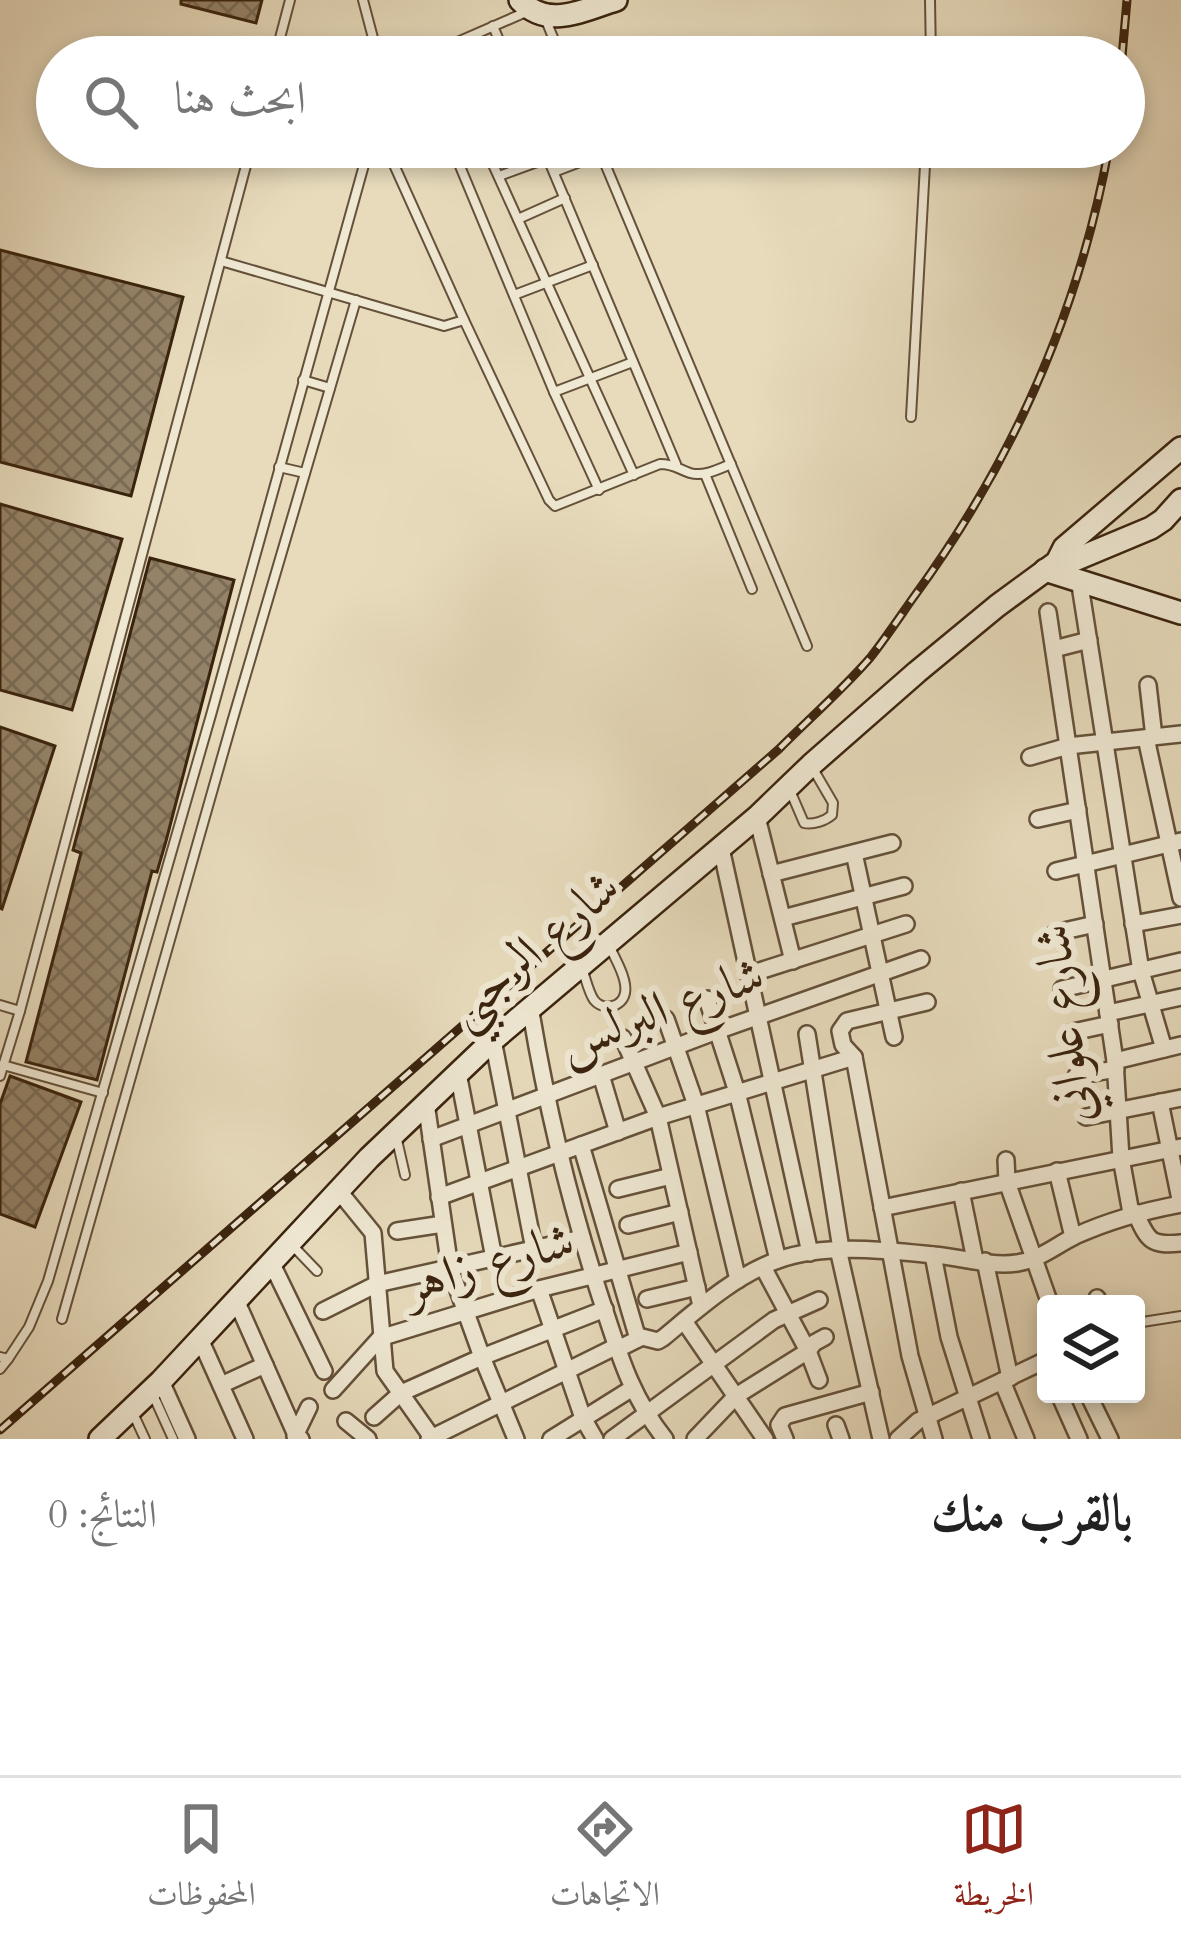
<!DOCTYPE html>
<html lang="ar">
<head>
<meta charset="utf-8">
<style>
	:root { --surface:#fff; --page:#f6f6f6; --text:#222; --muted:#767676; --line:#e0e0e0; --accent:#8f2418 }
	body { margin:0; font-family:Cardo,Amiri,serif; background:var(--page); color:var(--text); direction:rtl }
	.controls { position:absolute; right:36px; bottom:36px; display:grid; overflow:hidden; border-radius:12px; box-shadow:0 6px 18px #0003 }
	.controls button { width:108px; height:108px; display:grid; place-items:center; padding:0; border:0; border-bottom:3px solid var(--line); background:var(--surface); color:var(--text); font:60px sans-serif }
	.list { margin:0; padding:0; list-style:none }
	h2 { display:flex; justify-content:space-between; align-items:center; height:156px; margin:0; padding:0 48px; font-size:51px }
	h2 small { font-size:39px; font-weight:400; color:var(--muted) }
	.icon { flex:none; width:66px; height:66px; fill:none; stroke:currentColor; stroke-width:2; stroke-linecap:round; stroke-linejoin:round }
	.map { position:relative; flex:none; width:1181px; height:1439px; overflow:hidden; direction:ltr }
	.search { position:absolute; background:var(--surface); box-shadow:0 6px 18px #0003; left:36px; right:36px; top:36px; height:132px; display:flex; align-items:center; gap:30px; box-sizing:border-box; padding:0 42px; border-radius:66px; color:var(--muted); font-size:45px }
	.sheet { height:336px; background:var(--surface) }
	nav { display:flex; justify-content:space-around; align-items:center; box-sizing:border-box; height:168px; border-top:3px solid var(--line); background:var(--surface); font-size:33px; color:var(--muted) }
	nav a { display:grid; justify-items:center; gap:6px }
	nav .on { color:var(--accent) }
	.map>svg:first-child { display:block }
</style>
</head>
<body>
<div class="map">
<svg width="1181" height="1439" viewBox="0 0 1181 1439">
	<defs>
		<pattern id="building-cross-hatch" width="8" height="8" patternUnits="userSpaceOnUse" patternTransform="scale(3)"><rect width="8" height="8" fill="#948368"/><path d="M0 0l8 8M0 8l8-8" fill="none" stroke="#7a6b54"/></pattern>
	</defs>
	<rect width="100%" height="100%" fill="#e7dbbc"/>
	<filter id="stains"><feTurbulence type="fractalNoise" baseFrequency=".00167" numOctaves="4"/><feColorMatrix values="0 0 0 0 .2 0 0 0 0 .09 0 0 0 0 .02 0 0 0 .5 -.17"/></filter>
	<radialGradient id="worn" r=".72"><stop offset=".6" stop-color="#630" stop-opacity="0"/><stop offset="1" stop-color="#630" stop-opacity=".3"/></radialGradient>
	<g fill="url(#building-cross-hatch)" stroke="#3a230e" stroke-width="3">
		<path d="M 181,0 L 262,0 L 256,23 L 181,4 Z"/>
		<path d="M 0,250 L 183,297 L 131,496 L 0,462 Z"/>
		<path d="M 0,504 L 122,539 L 72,710 L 0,690 Z"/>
		<path d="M 150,558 L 234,580 L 166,841 L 157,872 L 152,871 L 97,1080 L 26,1062 L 81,853 L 73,850 Z"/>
		<path d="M 0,727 L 55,746 L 2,909 L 0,908 Z"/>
		<path d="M 10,1076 L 81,1102 L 35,1227 L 0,1214 L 0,1104 Z"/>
	</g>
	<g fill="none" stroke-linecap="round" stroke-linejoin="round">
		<g stroke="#65513a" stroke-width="12">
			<g id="lane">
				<path d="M 363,0 L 378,57"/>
				<path d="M 930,0 L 931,57"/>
				<path d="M 545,18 L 561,57"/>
				<path d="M 493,26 L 506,57"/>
				<path d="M 275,57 L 290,0"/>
				<path d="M 423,57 L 526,12"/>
				<path d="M 452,147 L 554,392 L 599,490"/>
				<path d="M 485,147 L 634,475"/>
				<path d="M 543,147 L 676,464"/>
				<path d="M 598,147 L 807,646"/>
				<path d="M 554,172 L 601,154"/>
				<path d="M 499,176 L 548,158"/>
				<path d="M 518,219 L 565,198"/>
				<path d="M 221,261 L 444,326 L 464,320 L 386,147"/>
				<path d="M 514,295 L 593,265"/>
				<path d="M 464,320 L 549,500 L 555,506 L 660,464 C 674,464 678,469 690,473 C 704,477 719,469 731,464"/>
				<path d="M 303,380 L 330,388"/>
				<path d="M 554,392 L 633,362"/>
				<path d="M 911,417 L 926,147"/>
				<path d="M 279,467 L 305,473"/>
				<path d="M 705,474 L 752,589"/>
				<path d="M 789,788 L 804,823 C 813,825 825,821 832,815 L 833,803 L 812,767"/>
				<path d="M 583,971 C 586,980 589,993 594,1000 C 603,1011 622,1008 625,993 C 628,979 614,957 609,945"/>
				<path d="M 0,1005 L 20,1011"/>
				<path d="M 3,1065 L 103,1093"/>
				<path d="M 0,1076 L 20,1011 L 251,147"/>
				<path d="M 397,1140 L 405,1175"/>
				<path d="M 293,1246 L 317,1271"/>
				<path d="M 62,1319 L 232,722 L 356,300"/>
				<path d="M 1136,1323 L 1181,1316"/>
				<path d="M 0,1357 L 8,1359 L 29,1327 L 48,1281 L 211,715 L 369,147"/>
				<path d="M 0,1369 L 8,1359"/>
				<path d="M 154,1397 L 173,1439"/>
				<path d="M 132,1411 L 145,1439"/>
			</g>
		</g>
		<g stroke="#65513a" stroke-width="20">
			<g id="street">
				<path d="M 1079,579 L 1141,971 L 1164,1049"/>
				<path d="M 1048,612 L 1115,1061 L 1121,1158 L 1131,1213"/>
				<path d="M 1054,649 L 1089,640"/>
				<path d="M 1148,685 L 1154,737"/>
				<path d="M 1146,738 L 1181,898"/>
				<path d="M 1030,757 L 1068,746 L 1181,734"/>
				<path d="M 757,817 L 793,961"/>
				<path d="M 1038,819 L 1078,810"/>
				<path d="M 721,848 L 810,1253"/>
				<path d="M 854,853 L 894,1037"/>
				<path d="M 1056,871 L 1181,841"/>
				<path d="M 771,874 L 892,843"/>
				<path d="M 783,918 L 904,886"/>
				<path d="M 1133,924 L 1181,915"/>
				<path d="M 1055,933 L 1095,924"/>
				<path d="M 750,974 L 906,924"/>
				<path d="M 1062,989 L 1181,961"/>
				<path d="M 707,999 L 737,1092 L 778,1260"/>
				<path d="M 927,1002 L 847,1021 L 840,1031 L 843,1045 L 854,1057 L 910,1356 L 934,1439"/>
				<path d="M 530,1006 C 546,1105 569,1200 600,1296 C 618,1350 629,1394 665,1439"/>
				<path d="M 1108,1013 L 1181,997"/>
				<path d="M 666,1019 L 696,1105 L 738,1280"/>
				<path d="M 1073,1032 L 1110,1024"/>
				<path d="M 807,1034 L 841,1249"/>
				<path d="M 623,1038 L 658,1117 L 701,1306"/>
				<path d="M 493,1040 L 534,1249"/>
				<path d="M 1115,1061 L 1181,1045"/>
				<path d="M 458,1073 L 494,1258"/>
				<path d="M 601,1075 L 618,1132"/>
				<path d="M 1076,1076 L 1116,1069"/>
				<path d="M 426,1103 L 450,1268 L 482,1357 L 516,1439"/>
				<path d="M 1086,1117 L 1181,1098"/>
				<path d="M 431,1139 L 717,1031 L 921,959"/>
				<path d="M 581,1145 L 638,1339"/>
				<path d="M 1006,1160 L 1007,1182 L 1050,1304"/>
				<path d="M 1057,1171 L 1073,1237"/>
				<path d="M 618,1189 L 671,1176"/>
				<path d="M 338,1190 L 373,1233 L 385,1371 L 431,1436"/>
				<path d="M 961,1191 L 975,1260"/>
				<path d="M 439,1197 L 658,1117 L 854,1057"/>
				<path d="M 882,1208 L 1181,1147"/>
				<path d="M 1135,1212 C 1148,1240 1149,1246 1181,1243"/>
				<path d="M 628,1225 L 680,1212"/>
				<path d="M 397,1231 L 443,1224"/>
				<path d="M 838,1249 L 881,1439"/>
				<path d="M 933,1255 L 949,1337 L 981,1439"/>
				<path d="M 985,1261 L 1010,1378"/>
				<path d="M 271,1262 L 324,1371"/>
				<path d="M 763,1267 L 808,1351 L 819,1380"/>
				<path d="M 539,1289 L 583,1418 L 595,1439"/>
				<path d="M 1097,1298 L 1098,1304"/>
				<path d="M 647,1299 L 697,1287"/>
				<path d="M 236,1300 L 296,1435 L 301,1439"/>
				<path d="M 323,1311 L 377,1284 L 582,1238"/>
				<path d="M 684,1321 L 765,1439"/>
				<path d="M 200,1339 L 245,1439"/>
				<path d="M 618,1349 L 642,1337 L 658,1341 L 663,1338 C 698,1309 734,1276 778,1260 C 826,1243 884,1250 934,1255 C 960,1257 991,1267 1017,1263 C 1039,1260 1055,1246 1075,1236 C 1110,1220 1143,1211 1181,1204 L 1160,1102"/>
				<path d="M 161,1381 L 187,1439"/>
				<path d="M 1002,1381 L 1026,1439"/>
				<path d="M 221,1385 L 265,1365"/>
				<path d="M 333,1390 L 380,1338 L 539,1289 L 689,1252"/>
				<path d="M 1059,1394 L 1079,1439"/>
				<path d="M 1088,1394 L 1110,1439"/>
				<path d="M 374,1417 L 401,1393 L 482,1357 L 605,1309"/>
				<path d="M 346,1421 L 368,1439"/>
				<path d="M 836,1425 L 841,1439"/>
				<path d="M 295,1436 L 309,1407"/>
				<path d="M 429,1439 L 617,1346"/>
				<path d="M 551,1439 L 631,1389"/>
				<path d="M 612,1439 L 774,1320 L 819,1300"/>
				<path d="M 695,1439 L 736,1396 L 808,1351 L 814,1343 L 825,1337"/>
				<path d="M 785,1439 L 779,1425 L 785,1416 L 871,1392"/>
				<path d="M 898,1439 L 918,1421 L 1046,1360"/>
			</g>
		</g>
		<g stroke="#3a230e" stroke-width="26">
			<g id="secondary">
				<path d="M 520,0 C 548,30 583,10 616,0"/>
				<path d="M 1057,562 L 1072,561 L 1151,528 L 1163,520 L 1181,500"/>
				<path d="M 1045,570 L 1181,613"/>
				<path d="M 100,1439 L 161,1381 L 369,1158 L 493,1040 L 757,817 L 811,765 L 917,672 L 997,606 L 1057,562 L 1064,548 L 1181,448"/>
			</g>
		</g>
		<use href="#lane" stroke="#efe8d3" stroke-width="8"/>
		<use href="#street" stroke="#efe8d3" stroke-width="15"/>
		<use href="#secondary" stroke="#efe8d3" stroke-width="21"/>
		<g stroke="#3a230e" stroke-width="9">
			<g id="rail">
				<path d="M 1122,57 L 1127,0"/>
				<path d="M 0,1430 L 779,749 C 809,719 842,690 870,658 C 885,639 899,618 913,598 C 1012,463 1079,312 1109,147"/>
			</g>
		</g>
		<use href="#rail" stroke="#efe8d3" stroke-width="4.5" stroke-dasharray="14" stroke-linecap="butt"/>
	</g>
	<g text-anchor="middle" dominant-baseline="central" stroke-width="12" stroke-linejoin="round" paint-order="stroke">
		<g font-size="51" fill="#3a230e" stroke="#efe8d3">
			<text transform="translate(533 949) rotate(-41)">شارع الرجبي</text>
			<text transform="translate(661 1009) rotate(-20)">شارع البرلس</text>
			<text transform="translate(1064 1024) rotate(-97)">شارع علواني</text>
			<text transform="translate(489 1263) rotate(-16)">شارع زاهر</text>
		</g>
	</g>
	<rect width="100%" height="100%" filter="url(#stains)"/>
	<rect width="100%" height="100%" fill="url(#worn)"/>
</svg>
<div class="controls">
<button><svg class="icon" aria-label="layers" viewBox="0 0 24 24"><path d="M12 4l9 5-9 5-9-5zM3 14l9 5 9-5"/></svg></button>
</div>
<div class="search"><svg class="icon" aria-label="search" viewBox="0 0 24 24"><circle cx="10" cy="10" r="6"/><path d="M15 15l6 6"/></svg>ابحث هنا</div>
</div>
<section class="sheet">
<h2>بالقرب منك<small>النتائج: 0</small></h2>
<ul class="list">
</ul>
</section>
<nav>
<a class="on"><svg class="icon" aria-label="map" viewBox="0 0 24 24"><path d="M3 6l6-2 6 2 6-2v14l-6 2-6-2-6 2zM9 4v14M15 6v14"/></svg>الخريطة</a>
<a><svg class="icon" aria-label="directions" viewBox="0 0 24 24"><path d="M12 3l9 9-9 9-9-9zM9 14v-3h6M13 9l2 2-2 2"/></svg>الاتجاهات</a>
<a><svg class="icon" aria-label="saved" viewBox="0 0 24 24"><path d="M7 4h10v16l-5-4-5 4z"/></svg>المحفوظات</a>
</nav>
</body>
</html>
